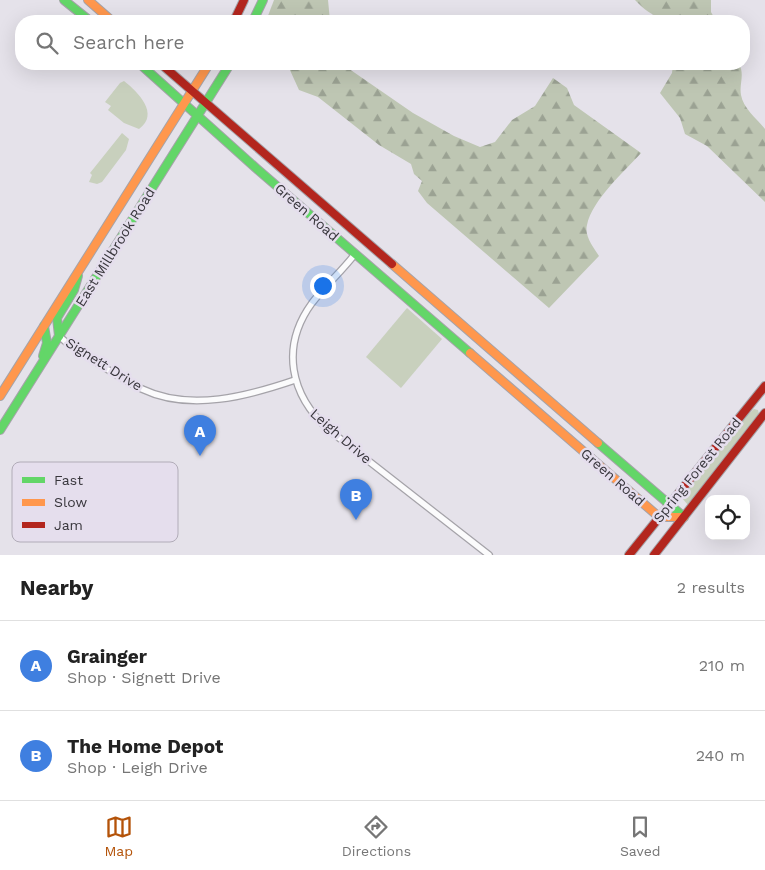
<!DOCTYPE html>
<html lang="en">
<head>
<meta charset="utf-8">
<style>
	:root { --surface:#fff; --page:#f6f6f6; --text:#222; --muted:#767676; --line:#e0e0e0; --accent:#b45309 }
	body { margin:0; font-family:"Work Sans",sans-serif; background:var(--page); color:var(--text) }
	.controls { position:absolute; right:15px; bottom:15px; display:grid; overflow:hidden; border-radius:10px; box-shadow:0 5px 20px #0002 }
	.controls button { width:45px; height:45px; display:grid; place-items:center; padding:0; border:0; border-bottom:1px solid var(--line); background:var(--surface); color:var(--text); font:25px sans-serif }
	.you { position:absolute; left:322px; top:285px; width:18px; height:18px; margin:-12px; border:4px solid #fff; border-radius:50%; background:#1a73e8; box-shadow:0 0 0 8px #1a73e833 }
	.badge { display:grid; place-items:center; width:32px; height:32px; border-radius:50%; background:var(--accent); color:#fff; font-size:16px; font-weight:700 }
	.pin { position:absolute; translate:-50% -41px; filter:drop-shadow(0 1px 2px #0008) }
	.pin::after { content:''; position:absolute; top:26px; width:18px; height:15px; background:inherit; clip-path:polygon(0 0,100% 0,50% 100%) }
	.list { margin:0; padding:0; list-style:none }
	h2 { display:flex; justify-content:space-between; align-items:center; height:65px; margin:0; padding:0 20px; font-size:21px }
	h2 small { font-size:16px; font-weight:400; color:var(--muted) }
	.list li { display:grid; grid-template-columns:32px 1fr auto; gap:15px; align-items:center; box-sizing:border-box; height:90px; padding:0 20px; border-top:1px solid var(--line) }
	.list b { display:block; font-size:19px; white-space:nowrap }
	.list p { margin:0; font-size:16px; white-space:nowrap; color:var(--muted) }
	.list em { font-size:16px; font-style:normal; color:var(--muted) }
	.icon { flex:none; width:28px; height:28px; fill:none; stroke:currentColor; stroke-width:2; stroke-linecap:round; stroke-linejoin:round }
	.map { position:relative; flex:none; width:765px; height:555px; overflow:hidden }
	.search { position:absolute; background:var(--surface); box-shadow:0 5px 20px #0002; left:15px; right:15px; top:15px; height:55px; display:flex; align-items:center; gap:12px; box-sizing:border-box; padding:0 18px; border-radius:20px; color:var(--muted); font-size:19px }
	.sheet { height:245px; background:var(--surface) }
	nav { display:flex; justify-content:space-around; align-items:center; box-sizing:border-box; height:70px; border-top:1px solid var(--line); background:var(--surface); font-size:14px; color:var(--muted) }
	nav a { display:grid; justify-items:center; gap:2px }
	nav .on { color:var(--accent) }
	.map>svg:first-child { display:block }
</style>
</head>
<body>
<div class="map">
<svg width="765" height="555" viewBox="0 0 765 555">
	<defs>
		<pattern id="forest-firs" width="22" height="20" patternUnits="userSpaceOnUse" patternTransform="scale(1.25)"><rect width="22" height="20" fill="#bec6b3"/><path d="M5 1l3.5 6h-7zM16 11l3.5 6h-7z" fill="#9ba293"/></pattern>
	</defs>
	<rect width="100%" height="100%" fill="#e5e2ea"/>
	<g fill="#c8d0bd">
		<path d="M 124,81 C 138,92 160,114 139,129 L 124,123 L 108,110 L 111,106 L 105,102 L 120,83 Z"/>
		<path d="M 122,133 L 129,139 L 126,150 L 102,182 L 97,184 L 89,182 L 92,175 L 90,173 Z"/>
		<path d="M 407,308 L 442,339 L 401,388 L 366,357 Z"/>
		<path d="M 754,409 L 758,410 L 759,414 L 694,499 L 688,505 L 682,498 L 745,417 Z"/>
	</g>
	<g fill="url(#forest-firs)">
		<path d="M 274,0 L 328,0 L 330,21 L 266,21 Z"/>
		<path d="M 635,0 L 711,0 L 711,12 L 716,21 C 681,21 661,28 635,0 Z"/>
		<path d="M 284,64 L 342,64 L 413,113 L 454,136 L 480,147 L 495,142 L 512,120 L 535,106 L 553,78 L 567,88 L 574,105 L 641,153 C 624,172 592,200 587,225 C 584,236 594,248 599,256 L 549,308 L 427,203 L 418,191 L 422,181 L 414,174 L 411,164 L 379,145 L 318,97 L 299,90 L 289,68 Z"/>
		<path d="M 673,64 L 739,64 C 745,75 739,83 741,95 C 743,108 757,119 765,129 L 765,202 L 707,146 L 685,134 L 680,118 L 660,93 L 672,73 Z"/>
	</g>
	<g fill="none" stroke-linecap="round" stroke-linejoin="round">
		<g stroke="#a5a3a9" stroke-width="8">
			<g id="street">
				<path d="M 355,254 C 342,271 325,286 312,303 C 280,347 290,395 329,430 L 489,555"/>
				<path d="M 59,336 L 67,343 C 91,358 116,377 142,389 C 190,412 248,396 295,380"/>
			</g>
		</g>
		<g stroke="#a5a3a9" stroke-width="10">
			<g id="fast">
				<path d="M 64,0 L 90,21"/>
				<path d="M 253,21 L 263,0"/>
				<path d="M 140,64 L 257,169 L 470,353"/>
				<path d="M 59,336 L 57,318 L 74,290 L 78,276"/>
				<path d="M 43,356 L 47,343 L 44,326"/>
				<path d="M 0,430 L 230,64"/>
				<path d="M 598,443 L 684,517"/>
			</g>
		</g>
		<g stroke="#a5a3a9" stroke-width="10">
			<g id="slow">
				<path d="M 88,0 L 112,21"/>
				<path d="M 392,264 L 598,443"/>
				<path d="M 470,353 L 659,517 L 684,517"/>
				<path d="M 0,396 L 209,64"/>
			</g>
		</g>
		<g stroke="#a5a3a9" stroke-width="10">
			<g id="jam">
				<path d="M 234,21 L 244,0"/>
				<path d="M 161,64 L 392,264"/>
				<path d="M 629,555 L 765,386"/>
				<path d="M 654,555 L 765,413"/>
			</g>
		</g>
		<use href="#street" stroke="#fbfbfc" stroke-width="5.5"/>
		<use href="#fast" stroke="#63d668" stroke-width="8"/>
		<use href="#slow" stroke="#ff974d" stroke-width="8"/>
		<use href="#jam" stroke="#b3261e" stroke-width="8"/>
	</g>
	<g text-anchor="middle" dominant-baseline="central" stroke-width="5" stroke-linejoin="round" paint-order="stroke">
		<g font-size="14" fill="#38363c" stroke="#e5deed">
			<text transform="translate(307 212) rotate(41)">Green Road</text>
			<text transform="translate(115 247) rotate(-58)">East Millbrook Road</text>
			<text transform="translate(104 364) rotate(32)">Signett Drive</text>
			<text transform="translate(341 436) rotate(41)">Leigh Drive</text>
			<text transform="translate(697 470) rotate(-51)">Spring Forest Road</text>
			<text transform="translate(613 477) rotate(41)">Green Road</text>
		</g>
	</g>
	<rect x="12" y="462" width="166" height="80" rx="8" fill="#e5deed" stroke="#b1acb8" stroke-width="1"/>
	<rect x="22" y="477" width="23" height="6" fill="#63d668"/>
	<rect x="22" y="499" width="23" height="7" fill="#ff974d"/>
	<rect x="22" y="522" width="23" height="6" fill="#b3261e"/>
	<g font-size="14" fill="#38363c">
		<text x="54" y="485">Fast</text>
		<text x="54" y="507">Slow</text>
		<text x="54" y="530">Jam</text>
	</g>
</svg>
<div class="controls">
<button><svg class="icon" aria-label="locate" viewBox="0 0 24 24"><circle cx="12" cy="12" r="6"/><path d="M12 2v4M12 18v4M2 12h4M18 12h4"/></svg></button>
</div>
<div class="you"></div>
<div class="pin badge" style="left:200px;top:456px;background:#3f7fe0">A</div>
<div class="pin badge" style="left:356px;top:520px;background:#3f7fe0">B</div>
<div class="search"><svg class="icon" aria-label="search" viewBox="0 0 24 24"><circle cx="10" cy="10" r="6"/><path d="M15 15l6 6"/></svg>Search here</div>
</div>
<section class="sheet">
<h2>Nearby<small>2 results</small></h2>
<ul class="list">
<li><span class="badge" style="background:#3f7fe0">A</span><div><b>Grainger</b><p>Shop · Signett Drive</p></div><em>210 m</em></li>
<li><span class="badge" style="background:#3f7fe0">B</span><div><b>The Home Depot</b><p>Shop · Leigh Drive</p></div><em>240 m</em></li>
</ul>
</section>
<nav>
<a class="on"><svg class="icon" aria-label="map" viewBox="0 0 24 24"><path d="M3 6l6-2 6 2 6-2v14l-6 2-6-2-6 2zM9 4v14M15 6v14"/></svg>Map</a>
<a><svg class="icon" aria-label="directions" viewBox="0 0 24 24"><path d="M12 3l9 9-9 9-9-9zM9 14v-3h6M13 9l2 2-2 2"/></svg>Directions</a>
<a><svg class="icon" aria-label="saved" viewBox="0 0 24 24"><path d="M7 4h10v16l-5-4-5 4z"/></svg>Saved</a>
</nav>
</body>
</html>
